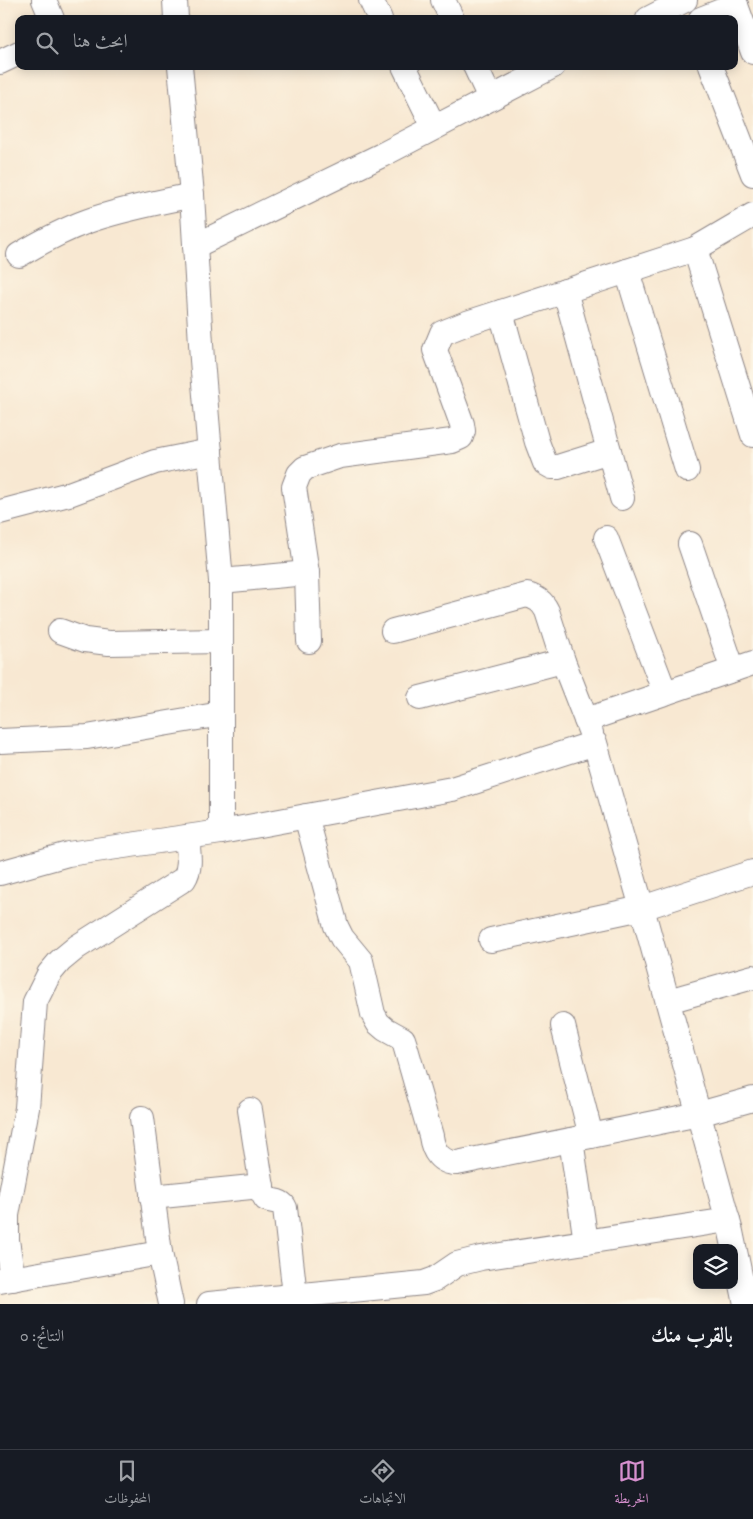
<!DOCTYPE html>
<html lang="ar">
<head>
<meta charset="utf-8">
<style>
	:root { --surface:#171b24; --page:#242831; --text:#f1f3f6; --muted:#9ea1a6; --line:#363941; --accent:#d690ce }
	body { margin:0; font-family:"IM FELL DW Pica",Amiri,serif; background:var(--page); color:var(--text); direction:rtl }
	.controls { position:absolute; right:15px; bottom:15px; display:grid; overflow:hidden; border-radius:10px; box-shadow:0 2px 12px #0003 }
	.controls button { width:45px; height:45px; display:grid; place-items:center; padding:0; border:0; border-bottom:1px solid var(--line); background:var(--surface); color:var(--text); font:25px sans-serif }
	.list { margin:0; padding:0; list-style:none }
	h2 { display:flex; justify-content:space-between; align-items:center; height:65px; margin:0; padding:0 20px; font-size:21px }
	h2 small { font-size:16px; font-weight:400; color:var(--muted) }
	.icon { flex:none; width:28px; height:28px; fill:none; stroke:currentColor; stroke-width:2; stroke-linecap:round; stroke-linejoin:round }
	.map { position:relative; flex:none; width:753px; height:1304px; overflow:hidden; direction:ltr }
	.search { position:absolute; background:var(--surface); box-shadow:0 2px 12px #0003; left:15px; right:15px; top:15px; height:55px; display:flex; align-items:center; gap:12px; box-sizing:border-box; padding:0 18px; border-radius:10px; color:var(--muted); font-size:19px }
	.sheet { height:145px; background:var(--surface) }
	nav { display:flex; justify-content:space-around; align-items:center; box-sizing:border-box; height:70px; border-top:1px solid var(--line); background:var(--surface); font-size:14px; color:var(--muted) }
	nav a { display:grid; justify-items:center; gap:2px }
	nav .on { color:var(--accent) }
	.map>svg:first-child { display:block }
</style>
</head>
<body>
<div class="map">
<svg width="753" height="1304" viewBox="0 0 753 1304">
	<rect width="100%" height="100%" fill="#fcf5e5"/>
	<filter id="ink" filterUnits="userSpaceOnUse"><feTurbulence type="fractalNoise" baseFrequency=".02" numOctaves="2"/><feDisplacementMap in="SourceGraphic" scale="10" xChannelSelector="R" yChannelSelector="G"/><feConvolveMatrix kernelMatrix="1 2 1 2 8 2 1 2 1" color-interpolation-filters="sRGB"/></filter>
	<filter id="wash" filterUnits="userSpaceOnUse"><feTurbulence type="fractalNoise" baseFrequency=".0096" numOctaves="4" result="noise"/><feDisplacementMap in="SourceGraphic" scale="20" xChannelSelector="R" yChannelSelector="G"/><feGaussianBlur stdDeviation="1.12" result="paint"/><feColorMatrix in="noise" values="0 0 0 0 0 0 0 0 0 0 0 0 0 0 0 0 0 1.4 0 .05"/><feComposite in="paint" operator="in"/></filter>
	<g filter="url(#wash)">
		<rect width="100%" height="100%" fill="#f8e8d2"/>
	</g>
	<g filter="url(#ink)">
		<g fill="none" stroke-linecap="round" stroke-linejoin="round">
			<g stroke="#8d8586" stroke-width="26">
				<g id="street">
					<path d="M 44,0 L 52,19"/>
					<path d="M 175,0 L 176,19"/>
					<path d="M 371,0 L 380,19"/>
					<path d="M 443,0 L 452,19"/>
					<path d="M 734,0 L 753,52"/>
					<path d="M 648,19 L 685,0"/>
					<path d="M 701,19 L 736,5"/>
					<path d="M 0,62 L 19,53"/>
					<path d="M 180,66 L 192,195 L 202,360 L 221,581"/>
					<path d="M 404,66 L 434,127"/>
					<path d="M 475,66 L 490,98"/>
					<path d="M 711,66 L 753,174"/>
					<path d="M 195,246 L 382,155 L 553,66"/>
					<path d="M 695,249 L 753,435"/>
					<path d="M 19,255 C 41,242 63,230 88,221 C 121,209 157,203 192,195"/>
					<path d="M 627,271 L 687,470"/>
					<path d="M 565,291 L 622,498"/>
					<path d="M 501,312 L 537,442 L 545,463 L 552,467 L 558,467 L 609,451"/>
					<path d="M 0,512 L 69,494 L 155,462 L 210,451"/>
					<path d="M 606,538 L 665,693"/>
					<path d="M 690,544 L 733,670"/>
					<path d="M 60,631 L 85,640 L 109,643 L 221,641"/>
					<path d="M 393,631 L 527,595 C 537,598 542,601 547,611 L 563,661 L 586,720"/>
					<path d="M 309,641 L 307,573 L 294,487 L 299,474 L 305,468 L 340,456 L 452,441 L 461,437 L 463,431 L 462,424 L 435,350 L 442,333 L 467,323 L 695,249 L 753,215"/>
					<path d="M 420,698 L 563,661"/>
					<path d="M 591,733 L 586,720 L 753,663"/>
					<path d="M 0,741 L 87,737 L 221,714"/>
					<path d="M 306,816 L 336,926 L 342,938 L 361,961 L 373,1014 L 378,1023 L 385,1029 L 403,1039 L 405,1045 L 431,1136 C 433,1151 440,1163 457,1163 L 699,1114 L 753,1099"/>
					<path d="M 221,832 L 221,581 L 307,573"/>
					<path d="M 0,873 L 68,854 L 221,832 L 452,789 L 595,743 L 642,908 L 731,1232 L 746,1304"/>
					<path d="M 491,940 L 642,908 L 753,872"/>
					<path d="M 668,1001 L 753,977"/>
					<path d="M 563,1026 L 591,1136"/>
					<path d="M 250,1110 L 263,1194 L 266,1199 C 273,1202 282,1200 285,1208 L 295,1295"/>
					<path d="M 142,1118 L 160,1253 L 171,1304"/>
					<path d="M 571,1140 L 586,1242"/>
					<path d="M 152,1197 L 262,1186"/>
					<path d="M 13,1279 L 7,1240 L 7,1215 L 27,1108 L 35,1002 L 49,974 L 60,961 L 77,947 L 184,879 C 192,867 188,851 187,837"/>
					<path d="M 0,1281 L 160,1253"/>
					<path d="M 209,1304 L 424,1283 L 435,1279 L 457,1264 L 481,1258 L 728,1220"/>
				</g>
			</g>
			<use href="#street" stroke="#fff" stroke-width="24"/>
		</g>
	</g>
</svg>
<div class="controls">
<button><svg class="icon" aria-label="layers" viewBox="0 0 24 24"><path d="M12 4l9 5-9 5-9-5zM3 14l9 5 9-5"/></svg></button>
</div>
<div class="search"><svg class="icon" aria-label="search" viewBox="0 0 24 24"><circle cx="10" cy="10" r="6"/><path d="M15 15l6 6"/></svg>ابحث هنا</div>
</div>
<section class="sheet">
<h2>بالقرب منك<small>النتائج: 0</small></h2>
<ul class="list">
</ul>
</section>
<nav>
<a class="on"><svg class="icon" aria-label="map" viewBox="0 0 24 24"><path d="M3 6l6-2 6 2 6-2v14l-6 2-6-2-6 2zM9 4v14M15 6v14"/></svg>الخريطة</a>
<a><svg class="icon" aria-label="directions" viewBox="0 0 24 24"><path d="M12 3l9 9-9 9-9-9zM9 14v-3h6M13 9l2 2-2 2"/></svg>الاتجاهات</a>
<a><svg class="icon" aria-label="saved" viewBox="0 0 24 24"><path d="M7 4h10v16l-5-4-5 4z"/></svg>المحفوظات</a>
</nav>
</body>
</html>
